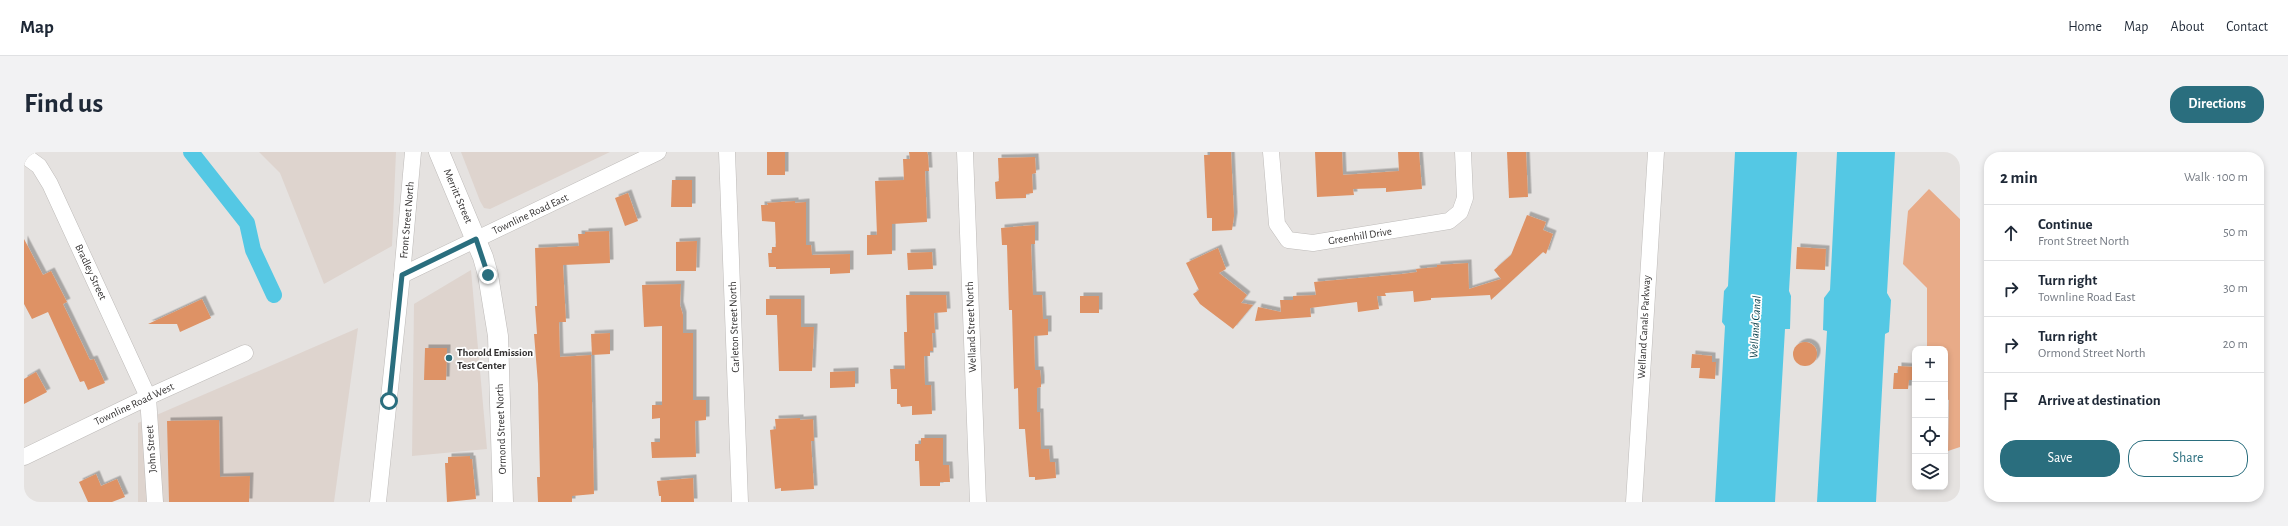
<!DOCTYPE html>
<html lang="en">
<head>
<meta charset="utf-8">
<style>
	:root { --surface:#fff; --page:#f2f2f3; --text:#1f2937; --muted:#747a83; --line:#e0e1e3; --accent:#2a6e7e }
	body { margin:0; font-family:"Alegreya Sans",sans-serif; background:var(--page); color:var(--text) }
	.controls { position:absolute; right:12px; bottom:12px; display:grid; overflow:hidden; border-radius:8px; box-shadow:0 2px 6px #0003 }
	.controls button { width:36px; height:36px; display:grid; place-items:center; padding:0; border:0; border-bottom:1px solid var(--line); background:var(--surface); color:var(--text); font:20px sans-serif }
	.stop { position:absolute; width:12px; height:12px; margin:-9px; border:3px solid #2a6e7e; border-radius:50%; background:#fff }
	.stop.end { background:#2a6e7e; border-color:#fff; box-shadow:0 1px 4px #0008 }
	.list { margin:0; padding:0; list-style:none }
	h2 { display:flex; justify-content:space-between; align-items:center; height:52px; margin:0; padding:0 16px; font-size:17px }
	h2 small { font-size:13px; font-weight:400; color:var(--muted) }
	.list li { display:grid; grid-template-columns:26px 1fr auto; gap:12px; align-items:center; box-sizing:border-box; height:56px; padding:0 16px; border-top:1px solid var(--line) }
	.list b { display:block; font-size:15px; white-space:nowrap }
	.list p { margin:0; font-size:13px; white-space:nowrap; color:var(--muted) }
	.list em { font-size:13px; font-style:normal; color:var(--muted) }
	.actions { display:flex; gap:8px; padding:12px 16px }
	.actions a { flex:1; padding:9px 0; border:1px solid var(--accent); border-radius:16px; text-align:center; font-size:14px; color:var(--accent) }
	.actions .main { background:var(--accent); color:#fff }
	.icon { flex:none; width:22px; height:22px; fill:none; stroke:currentColor; stroke-width:2; stroke-linecap:round; stroke-linejoin:round }
	.map { position:relative; flex:none; width:1936px; height:350px; overflow:hidden; border-radius:16px }
	header { display:flex; align-items:center; gap:24px; box-sizing:border-box; height:56px; padding:0 20px; background:var(--surface); border-bottom:1px solid var(--line) }
	header strong { font-size:19px }
	nav { display:flex; gap:22px; margin-inline-start:auto; font-size:14px }
	.intro { display:flex; align-items:center; justify-content:space-between; box-sizing:border-box; height:96px; padding:0 24px }
	h1 { margin:0; font-size:28px }
	.button { padding:10px 18px; border-radius:16px; background:var(--accent); color:#fff; font-size:14px; font-weight:700 }
	main { display:flex; gap:24px; padding:0 24px }
	aside { flex:1; background:var(--surface); border-radius:16px; box-shadow:0 2px 6px #0003 }
	.map>svg:first-child { display:block }
</style>
</head>
<body>
<header>
<strong>Map</strong>
<nav><a>Home</a><a>Map</a><a>About</a><a>Contact</a></nav>
</header>
<div class="intro"><h1>Find us</h1><a class="button">Directions</a></div>
<main>
<div class="map">
<svg width="1936" height="350" viewBox="0 0 1936 350">
	<defs>
		<filter id="shadow"><feDropShadow dx="3.5" dy="-3.5" stdDeviation="0" flood-color="#0004"/></filter>
	</defs>
	<rect width="100%" height="100%" fill="#e5e2e0"/>
	<g fill="#ded4ce">
		<path d="M 235,0 L 372,0 L 368,94 L 300,132 L 256,21 Z"/>
		<path d="M 437,0 L 586,0 L 466,57 L 460,56 L 456,49 Z"/>
		<path d="M 447,118 L 463,297 L 388,304 L 390,152 Z"/>
		<path d="M 334,176 L 310,350 L 114,350 L 114,271 Z"/>
	</g>
	<path fill="#e8ab88" d="M 1905,37 L 1936,67 L 1936,295 L 1924,299 L 1925,248 L 1921,247 L 1921,197 L 1903,197 L 1903,136 L 1879,112 L 1884,59 Z"/>
	<g fill="#54c8e4">
		<path d="M 1711,0 L 1773,0 L 1765,139 L 1767,144 L 1766,177 L 1761,177 L 1751,350 L 1691,350 L 1701,174 L 1698,170 L 1700,139 L 1704,134 Z"/>
		<path d="M 1813,0 L 1871,0 L 1863,141 L 1867,148 L 1865,180 L 1861,182 L 1852,350 L 1793,350 L 1803,179 L 1799,178 L 1800,146 L 1806,138 Z"/>
	</g>
	<g fill="none" stroke-linecap="round" stroke-linejoin="round">
		<path stroke="#54c8e4" stroke-width="16" d="M 167,0 L 223,71 L 229,98 L 250,143"/>
	</g>
	<g fill="#de9265" filter="url(#shadow)">
		<rect x="743" y="0" width="18" height="23"/>
		<path d="M 885,0 L 903,0 L 904,3 L 905,19 L 901,19 L 903,70 L 868,72 L 868,102 L 843,103 L 843,83 L 853,83 L 851,29 L 880,28 L 879,7 L 886,7 Z"/>
		<path d="M 1186,0 L 1207,0 L 1210,64 L 1208,78 L 1188,79 L 1188,66 L 1183,66 L 1180,3 L 1186,3 Z"/>
		<path d="M 1291,0 L 1318,0 L 1319,23 L 1375,19 L 1374,0 L 1395,0 L 1398,37 L 1362,40 L 1362,36 L 1329,37 L 1330,43 L 1293,45 Z"/>
		<path d="M 1483,0 L 1502,0 L 1504,45 L 1485,46 Z"/>
		<path d="M 1011,5 L 1012,21 L 1008,22 L 1009,41 L 1002,42 L 1002,46 L 972,47 L 971,30 L 975,29 L 974,6 Z"/>
		<path d="M 648,28 L 668,28 L 668,55 L 647,55 Z"/>
		<path d="M 604,41 L 614,69 L 601,74 L 591,46 Z"/>
		<path d="M 771,49 L 771,51 L 782,50 L 782,93 L 787,93 L 788,103 L 826,102 L 826,121 L 806,122 L 806,116 L 752,117 L 752,115 L 745,115 L 744,101 L 748,101 L 748,95 L 752,95 L 751,70 L 738,69 L 737,53 L 744,53 L 743,51 Z"/>
		<path d="M 1503,63 L 1522,70 L 1519,78 L 1529,82 L 1522,102 L 1519,100 L 1467,148 L 1466,143 L 1407,146 L 1407,148 L 1390,150 L 1389,139 L 1361,141 L 1362,144 L 1353,144 L 1355,157 L 1334,160 L 1333,150 L 1286,156 L 1287,165 L 1231,169 L 1234,155 L 1257,160 L 1256,148 L 1269,148 L 1269,144 L 1292,143 L 1290,130 L 1378,122 L 1393,120 L 1392,117 L 1413,115 L 1413,113 L 1444,111 L 1445,137 L 1477,127 L 1470,118 L 1487,103 Z"/>
		<path d="M 1011,73 L 1011,92 L 1007,92 L 1009,143 L 1018,143 L 1019,167 L 1024,167 L 1024,183 L 1010,184 L 1011,218 L 1016,218 L 1017,227 L 1017,235 L 1013,236 L 1013,260 L 1016,260 L 1017,297 L 1025,297 L 1026,310 L 1031,310 L 1032,326 L 1011,328 L 1011,325 L 1005,325 L 1001,277 L 995,277 L 994,236 L 990,237 L 988,158 L 985,158 L 983,93 L 978,93 L 977,76 Z"/>
		<path d="M 585,79 L 586,111 L 539,113 L 542,170 L 535,170 L 536,205 L 567,203 L 570,342 L 548,344 L 548,350 L 514,350 L 513,325 L 516,325 L 514,232 L 510,182 L 513,182 L 511,154 L 513,154 L 511,96 L 555,94 L 554,82 L 561,82 L 561,80 Z"/>
		<path d="M 0,87 L 19,123 L 27,119 L 43,150 L 39,152 L 66,208 L 70,207 L 81,231 L 64,238 L 60,229 L 56,230 L 24,160 L 8,167 L 0,152 Z"/>
		<path d="M 673,89 L 672,119 L 652,119 L 652,90 Z"/>
		<path d="M 1773,95 L 1802,97 L 1801,118 L 1772,117 Z"/>
		<path d="M 1194,96 L 1202,117 L 1195,121 L 1223,143 L 1217,151 L 1229,153 L 1209,177 L 1176,152 L 1169,142 L 1175,138 L 1162,111 Z"/>
		<path d="M 908,100 L 909,117 L 884,118 L 883,101 Z"/>
		<path d="M 657,132 L 656,153 L 659,163 L 659,181 L 669,181 L 669,248 L 682,248 L 682,268 L 671,269 L 672,305 L 628,306 L 627,290 L 636,290 L 636,266 L 628,267 L 628,253 L 638,253 L 638,174 L 620,175 L 618,133 Z"/>
		<path d="M 882,143 L 922,143 L 923,160 L 910,161 L 911,181 L 908,181 L 909,199 L 906,199 L 906,204 L 900,204 L 901,233 L 907,233 L 908,262 L 888,263 L 888,254 L 877,255 L 876,252 L 873,252 L 873,237 L 867,237 L 866,217 L 881,217 L 880,180 L 883,180 Z"/>
		<rect x="1056" y="144" width="19" height="17"/>
		<path d="M 178,147 L 187,166 L 156,180 L 153,172 L 124,172 Z"/>
		<path d="M 742,147 L 777,147 L 777,175 L 790,175 L 788,219 L 755,219 L 753,163 L 742,163 Z"/>
		<path d="M 586,181 L 586,202 L 568,203 L 567,182 Z"/>
		<circle cx="1781" cy="202" r="12"/>
		<path d="M 401,196 L 423,196 L 422,228 L 400,228 Z"/>
		<path d="M 1668,202 L 1688,204 L 1688,210 L 1692,210 L 1691,227 L 1675,226 L 1676,216 L 1667,216 Z"/>
		<path d="M 1874,214 L 1891,215 L 1891,228 L 1885,228 L 1884,237 L 1869,237 L 1870,221 L 1874,221 Z"/>
		<path d="M 831,219 L 831,235 L 806,236 L 806,220 Z"/>
		<path d="M 12,220 L 23,240 L 0,252 L 0,227 Z"/>
		<path d="M 776,266 L 776,268 L 789,267 L 790,289 L 787,289 L 790,337 L 757,339 L 757,336 L 751,337 L 746,278 L 752,277 L 751,267 Z"/>
		<path d="M 195,268 L 196,325 L 226,324 L 225,350 L 145,350 L 143,269 Z"/>
		<path d="M 897,286 L 919,286 L 919,313 L 925,313 L 926,330 L 916,330 L 916,334 L 896,334 L 895,309 L 891,309 L 891,292 L 897,292 Z"/>
		<path d="M 446,304 L 446,307 L 448,307 L 452,347 L 423,350 L 421,311 L 424,311 L 424,305 Z"/>
		<path d="M 72,322 L 77,334 L 93,327 L 101,345 L 88,350 L 64,350 L 55,330 Z"/>
		<path d="M 669,326 L 670,350 L 637,350 L 637,344 L 635,344 L 633,329 Z"/>
	</g>
	<g fill="none" stroke-linecap="round" stroke-linejoin="round">
		<g stroke="#bebbb9" stroke-width="17">
			<g id="minor">
				<path d="M 703,0 L 716,350"/>
				<path d="M 941,0 L 954,350"/>
				<path d="M 1247,0 L 1253,72 L 1264,88 L 1289,91 L 1425,69 L 1436,60 L 1441,46 L 1439,0"/>
				<path d="M 0,3 L 15,14 L 26,32 L 124,245 L 131,350"/>
				<path d="M 378,123 L 634,0"/>
				<path d="M 0,305 L 124,245 L 221,201"/>
				<path d="M 354,350 L 378,123 L 389,0"/>
				<path d="M 1610,350 L 1632,0"/>
			</g>
		</g>
		<g stroke="#bebbb9" stroke-width="21">
			<path id="major" d="M 415,0 L 459,105 L 464,123 L 474,184 L 479,350"/>
		</g>
		<use href="#minor" stroke="#fff" stroke-width="16"/>
		<use href="#major" stroke="#fff" stroke-width="20"/>
	</g>
	<g fill="none" stroke-linecap="round" stroke-linejoin="round">
		<path stroke="#2a6e7e" stroke-width="5" d="M 365,249 L 378,123 L 452,87 L 464,123"/>
	</g>
	<circle fill="#2a6e7e" stroke="#fff" stroke-width="1.5" cx="425" cy="206" r="4"/>
	<g text-anchor="middle" dominant-baseline="central" stroke-width="3.5" stroke-linejoin="round" paint-order="stroke">
		<g font-size="11" fill="#333131" stroke="#fff">
			<text transform="translate(434 44) rotate(67)">Merritt Street</text>
			<text transform="translate(506 62) rotate(-25)">Townline Road East</text>
			<text transform="translate(383 68) rotate(-85)">Front Street North</text>
			<text transform="translate(1336 84) rotate(-9)">Greenhill Drive</text>
			<text transform="translate(67 120) rotate(65)">Bradley Street</text>
			<text transform="translate(710 175) rotate(-92)">Carleton Street North</text>
			<text transform="translate(947 175) rotate(-92)">Welland Street North</text>
			<text transform="translate(1620 175) rotate(-87)">Welland Canals Parkway</text>
			<text transform="translate(110 252) rotate(-25)">Townline Road West</text>
			<text transform="translate(477 277) rotate(-92)">Ormond Street North</text>
			<text transform="translate(127 297) rotate(-94)">John Street</text>
		</g>
		<g font-size="11" font-weight="bold" fill="#333131" stroke="#fff" text-anchor="start">
			<text x="433" y="200">Thorold Emission<tspan x="433" dy="13">Test Center</tspan></text>
		</g>
		<g font-size="12" font-style="italic" fill="#0f444f" stroke="#fff">
			<text transform="translate(1731 175) rotate(-87)">Welland Canal</text>
		</g>
	</g>
</svg>
<div class="controls">
<button>+</button>
<button>−</button>
<button><svg class="icon" aria-label="locate" viewBox="0 0 24 24"><circle cx="12" cy="12" r="6"/><path d="M12 2v4M12 18v4M2 12h4M18 12h4"/></svg></button>
<button><svg class="icon" aria-label="layers" viewBox="0 0 24 24"><path d="M12 4l9 5-9 5-9-5zM3 14l9 5 9-5"/></svg></button>
</div>
<div class="stop" style="left:365px;top:249px"></div>
<div class="stop end" style="left:464px;top:123px"></div>
</div>
<aside>
<h2>2 min<small>Walk · 100 m</small></h2>
<ul class="list">
<li><svg class="icon" aria-label="ahead" viewBox="0 0 24 24"><path d="M12 20V5M6 11l6-6 6 6"/></svg><div><b>Continue</b><p>Front Street North</p></div><em>50 m</em></li>
<li><svg class="icon" aria-label="right" viewBox="0 0 24 24"><path d="M7 20v-9h11M14 6l5 5-5 5"/></svg><div><b>Turn right</b><p>Townline Road East</p></div><em>30 m</em></li>
<li><svg class="icon" aria-label="right" viewBox="0 0 24 24"><path d="M7 20v-9h11M14 6l5 5-5 5"/></svg><div><b>Turn right</b><p>Ormond Street North</p></div><em>20 m</em></li>
<li><svg class="icon" aria-label="arrive" viewBox="0 0 24 24"><path d="M6 21V4h12l-3 4 3 4H6"/></svg><div><b>Arrive at destination</b></div></li>
</ul>
<div class="actions"><a class="main">Save</a><a>Share</a></div>
</aside>
</main>
</body>
</html>
